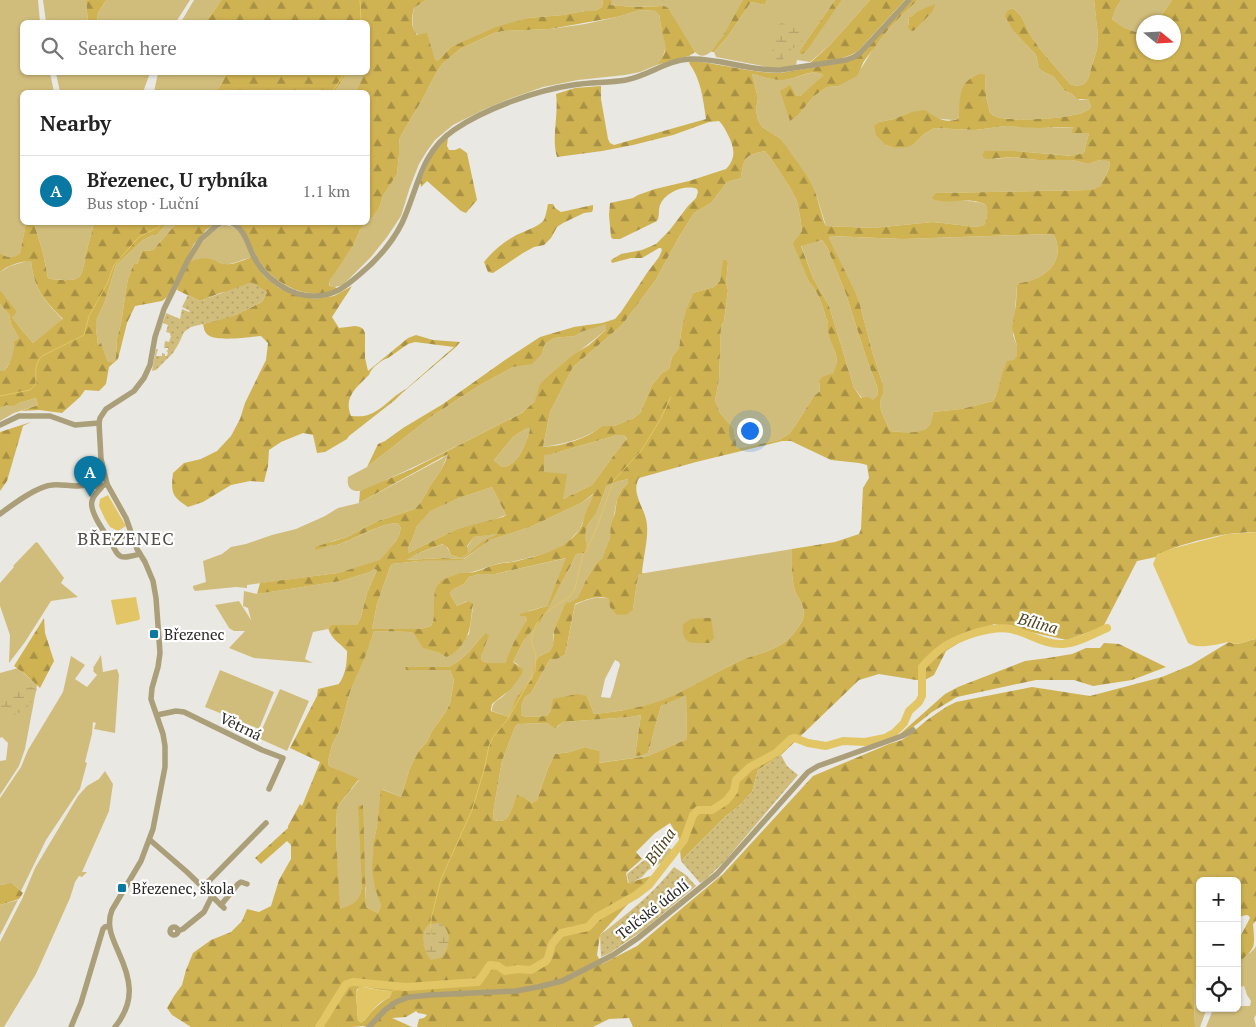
<!DOCTYPE html>
<html lang="en">
<head>
<meta charset="utf-8">
<style>
	:root { --surface:#fff; --page:#f2f2f2; --text:#222; --muted:#767676; --line:#e0e0e0; --accent:#0978a2 }
	body { margin:0; font-family:"PT Serif",serif; background:var(--page); color:var(--text) }
	.controls { position:absolute; right:15px; bottom:15px; display:grid; overflow:hidden; border-radius:8px; box-shadow:0 1px 4px #0004 }
	.controls button { width:45px; height:45px; display:grid; place-items:center; padding:0; border:0; border-bottom:1px solid var(--line); background:var(--surface); color:var(--text); font:25px sans-serif }
	.compass { position:absolute; left:1136px; top:15px; width:45px; height:45px; border-radius:50%; background:var(--surface); box-shadow:0 1px 4px #0004; rotate:108deg }
	.you { position:absolute; left:749px; top:430px; width:18px; height:18px; margin:-12px; border:4px solid #fff; border-radius:50%; background:#1a73e8; box-shadow:0 0 0 8px #1a73e833 }
	.badge { display:grid; place-items:center; width:32px; height:32px; border-radius:50%; background:var(--accent); color:#fff; font-size:16px; font-weight:700 }
	.pin { position:absolute; translate:-50% -41px; filter:drop-shadow(0 1px 2px #0008) }
	.pin::after { content:''; position:absolute; top:26px; width:18px; height:15px; background:inherit; clip-path:polygon(0 0,100% 0,50% 100%) }
	.list { margin:0; padding:0; list-style:none }
	h2 { display:flex; justify-content:space-between; align-items:center; height:65px; margin:0; padding:0 20px; font-size:21px }
	h2 small { font-size:16px; font-weight:400; color:var(--muted) }
	.list li { display:grid; grid-template-columns:32px 1fr auto; gap:15px; align-items:center; box-sizing:border-box; height:70px; padding:0 20px; border-top:1px solid var(--line) }
	.list b { display:block; font-size:19px; white-space:nowrap }
	.list p { margin:0; font-size:16px; white-space:nowrap; color:var(--muted) }
	.list em { font-size:16px; font-style:normal; color:var(--muted) }
	.icon { flex:none; width:28px; height:28px; fill:none; stroke:currentColor; stroke-width:2; stroke-linecap:round; stroke-linejoin:round }
	.map { position:relative; flex:none; width:1256px; height:1027px; overflow:hidden }
	.search { position:absolute; background:var(--surface); box-shadow:0 1px 4px #0004; left:20px; top:20px; width:350px; height:55px; display:flex; align-items:center; gap:12px; box-sizing:border-box; padding:0 18px; border-radius:8px; color:var(--muted); font-size:19px }
	.panel { position:absolute; background:var(--surface); box-shadow:0 1px 4px #0004; left:20px; top:90px; width:350px; height:135px; border-radius:8px }
	.map>svg:first-child { display:block }
</style>
</head>
<body>
<div class="map">
<svg width="1256" height="1027" viewBox="0 0 1256 1027">
	<defs>
		<pattern id="forest-firs" width="22" height="20" patternUnits="userSpaceOnUse" patternTransform="scale(1.25)"><rect width="22" height="20" fill="#cfb252"/><path d="M5 1l3.5 6h-7zM16 11l3.5 6h-7z" fill="#a89144"/></pattern>
		<pattern id="wetland-marsh" width="20" height="14" patternUnits="userSpaceOnUse" patternTransform="scale(1.25)"><rect width="20" height="14" fill="#d1bd7b"/><path d="M1 5h8M5 5V1M11 12h8M15 12V8" fill="none" stroke="#b3a26a"/></pattern>
		<pattern id="garden-dots" width="8" height="8" patternUnits="userSpaceOnUse" patternTransform="scale(1.25)"><rect width="8" height="8" fill="#d1bd7b"/><path d="M2 2h.1M6 6h.1" fill="none" stroke="#b3a26a" stroke-width="1.8" stroke-linecap="round"/></pattern>
	</defs>
	<rect width="100%" height="100%" fill="#eae8e2"/>
	<g fill="#d1bd7b" fill-rule="evenodd">
		<path d="M 0,0 L 38,0 L 40,22 L 22,22 L 22,72 L 50,73 L 54,92 L 22,92 L 22,196 C 20,205 22,213 22,222 L 26,223 L 20,255 C 12,259 8,258 0,253 Z"/>
		<path d="M 43,0 L 89,0 L 86,2 L 88,22 L 46,22 Z"/>
		<path d="M 106,0 L 190,0 L 176,22 L 97,22 L 98,13 Z"/>
		<path d="M 194,0 L 221,0 L 212,14 L 204,22 L 181,22 Z"/>
		<path d="M 426,0 L 603,0 L 602,7 L 595,11 L 585,11 L 563,15 L 528,18 L 451,47 L 437,61 L 435,61 L 429,42 L 414,32 C 412,23 412,16 414,8 Z"/>
		<path d="M 612,0 L 743,0 C 738,12 718,51 706,55 C 702,57 698,55 695,52 L 668,9 L 660,6 L 635,7 L 609,5 Z"/>
		<path d="M 767,0 L 835,0 L 800,50 L 800,54 L 803,54 L 842,0 L 870,0 L 830,45 L 810,62 L 797,60 L 796,65 L 789,67 L 773,68 L 716,57 L 714,52 L 728,36 L 751,2 L 765,5 Z"/>
		<path d="M 918,0 L 1094,0 L 1098,36 L 1097,49 L 1088,79 C 1084,86 1078,87 1070,84 L 1040,49 L 1031,36 L 1021,16 L 1013,8 L 1008,10 L 1014,32 L 1036,55 L 1039,67 L 1042,71 L 1054,77 L 1064,90 L 1072,94 L 1076,98 L 1080,100 L 1088,99 L 1091,106 C 1089,110 1090,109 1086,111 C 1073,119 1013,122 997,117 C 994,116 993,115 990,113 L 986,96 L 985,76 L 981,73 L 971,78 L 958,119 L 953,120 L 941,119 L 934,118 L 929,113 L 911,112 L 894,119 L 879,122 L 886,145 L 894,148 L 913,145 L 924,134 L 934,128 L 975,130 L 1006,126 L 1054,128 L 1075,127 L 1071,133 L 1089,133 L 1084,153 L 1072,156 L 1015,151 L 1008,152 L 994,159 L 1014,157 L 1037,160 L 1072,160 L 1088,164 L 1100,160 L 1105,160 L 1110,162 C 1110,171 1103,177 1102,186 L 1091,190 L 937,193 L 938,201 C 955,201 968,199 985,204 C 989,211 987,219 984,225 L 977,227 L 933,222 L 873,228 L 826,226 L 815,191 L 781,139 L 762,127 L 758,120 L 756,110 L 758,98 L 752,74 C 761,76 771,80 781,80 C 795,81 811,67 825,75 L 800,96 L 796,96 L 795,92 L 799,114 L 814,96 L 827,87 L 838,86 L 862,67 L 873,49 L 887,31 L 901,16 ZM 925,9 L 934,9 L 915,30 L 908,25 L 909,17 L 912,16 L 916,12 Z"/>
		<path d="M 1121,0 L 1172,0 L 1157,22 L 1144,22 L 1143,35 L 1123,27 L 1112,19 L 1116,8 Z"/>
		<path d="M 640,10 L 657,11 L 659,13 L 661,27 L 665,41 L 666,47 L 662,59 L 657,65 L 640,72 L 625,75 L 578,80 L 543,87 L 509,99 L 483,110 L 453,125 L 435,140 L 427,151 L 419,164 L 410,187 L 401,216 L 387,237 L 371,257 L 343,285 L 331,288 C 328,283 330,280 332,276 L 353,246 L 360,230 L 379,208 L 383,196 L 397,174 L 399,154 L 399,144 L 400,137 L 422,100 L 435,75 L 442,64 L 460,49 L 494,33 L 503,31 L 550,29 L 585,24 L 617,17 Z"/>
		<path d="M 56,73 L 150,73 L 143,92 L 60,92 Z"/>
		<path d="M 158,73 L 228,73 C 222,78 222,88 214,92 L 154,92 Z"/>
		<path d="M 347,73 L 365,73 L 365,74 L 356,92 L 335,92 Z"/>
		<path d="M 765,151 L 772,160 L 792,191 L 797,201 L 800,216 L 802,231 L 794,243 L 809,282 C 820,293 823,309 828,323 C 827,338 844,361 833,373 C 830,377 824,379 819,381 L 820,391 L 814,396 L 795,426 L 789,434 L 779,440 L 737,450 L 734,429 L 720,413 L 715,400 L 719,380 L 721,326 L 724,321 L 728,290 L 726,283 L 728,263 L 724,260 L 720,281 L 714,287 L 693,293 L 682,326 L 679,348 L 672,357 L 669,369 L 662,373 L 652,385 L 640,413 L 634,418 L 614,426 L 602,426 C 587,439 563,444 543,447 L 550,412 L 573,367 L 622,325 L 655,281 L 679,237 L 694,213 L 711,203 L 727,182 L 741,178 C 744,158 744,155 765,151 Z"/>
		<path d="M 34,223 L 94,223 C 92,232 89,241 87,250 C 84,258 85,270 79,277 C 74,282 54,280 48,278 L 43,253 Z"/>
		<path d="M 167,223 L 177,223 L 153,250 L 142,251 L 139,260 L 137,264 L 134,263 L 128,279 L 126,290 L 121,324 L 117,338 L 116,357 L 114,361 L 111,362 L 108,362 L 101,344 L 98,345 L 96,328 L 96,321 L 105,301 L 116,265 L 143,240 L 153,235 L 156,236 Z"/>
		<path d="M 224,225 C 241,225 246,244 252,258 L 245,259 L 237,262 L 226,265 L 210,259 L 190,261 C 199,246 207,232 224,225 Z"/>
		<path d="M 1049,234 L 1054,235 C 1067,262 1044,280 1019,283 L 1017,285 L 1013,335 L 1017,346 L 1017,355 L 1014,361 L 1005,366 L 999,388 L 993,401 L 961,409 L 933,412 C 932,416 932,421 930,424 C 922,437 902,432 890,431 L 881,411 L 880,401 L 883,394 L 883,385 L 872,351 L 860,305 L 829,238 L 831,236 L 903,239 Z"/>
		<path d="M 822,240 L 827,247 L 846,294 L 867,360 L 877,386 L 878,395 L 873,401 L 862,398 L 854,388 L 829,306 L 813,278 L 801,245 Z"/>
		<path d="M 27,261 L 31,261 C 34,289 44,300 63,320 L 33,343 L 21,329 L 12,317 L 7,299 L 1,293 L 0,290 L 0,272 L 10,266 Z"/>
		<path d="M 0,304 L 9,314 L 11,324 L 19,338 L 14,341 L 13,358 L 4,371 L 0,371 Z"/>
		<path d="M 606,323 L 606,330 L 567,361 L 535,401 L 522,413 C 477,435 433,459 388,479 C 379,484 366,492 356,491 C 348,490 347,484 348,477 L 367,467 L 432,416 L 480,385 L 513,367 L 532,363 L 542,354 L 545,344 L 554,338 L 575,336 L 581,332 Z"/>
		<path d="M 36,398 L 38,405 L 14,413 L 0,421 L 0,408 L 7,405 L 13,405 L 19,403 Z"/>
		<path d="M 529,427 L 530,430 C 525,444 519,466 502,467 L 494,460 L 514,436 Z"/>
		<path d="M 617,435 L 624,435 L 627,440 L 611,459 L 592,485 L 563,499 L 544,473 L 544,454 L 552,454 Z"/>
		<path d="M 448,454 L 441,470 L 430,486 L 421,502 L 415,509 L 378,521 L 347,537 L 333,541 L 316,549 L 332,545 L 337,545 C 356,539 380,523 398,523 L 401,528 L 399,535 L 396,541 L 380,561 L 338,573 L 247,585 L 247,588 L 236,587 L 195,591 L 193,588 L 193,586 L 206,582 L 203,561 L 222,554 L 231,547 L 246,544 L 272,535 L 296,529 L 325,516 L 338,508 L 359,503 L 441,459 Z"/>
		<path d="M 628,479 L 628,483 L 622,489 L 617,499 L 610,537 L 602,560 L 596,564 L 587,578 L 577,598 L 563,608 L 553,635 L 553,645 L 550,651 L 540,656 L 535,666 L 532,679 L 509,717 L 492,711 C 491,701 501,700 506,693 C 512,686 516,675 520,667 L 516,663 L 513,662 L 524,640 L 553,600 L 576,555 L 578,552 L 586,553 C 588,544 584,540 585,532 C 586,525 592,520 595,514 C 600,506 603,496 606,487 C 611,482 621,481 628,479 Z"/>
		<path d="M 492,487 L 506,515 L 488,522 L 457,529 L 408,553 L 408,548 L 412,540 L 417,526 L 429,511 L 459,498 Z"/>
		<path d="M 594,494 L 580,529 L 568,542 L 555,550 L 544,554 L 511,562 L 500,563 L 439,583 C 432,598 437,615 431,626 L 420,629 L 372,629 L 377,604 L 390,567 L 392,564 L 419,561 L 464,559 L 483,545 L 490,540 L 530,527 L 581,503 Z"/>
		<path d="M 500,533 L 495,535 L 462,559 L 442,558 L 404,560 L 418,553 L 444,544 L 448,549 L 451,555 L 461,558 L 467,550 L 467,547 L 474,537 Z"/>
		<path d="M 36,542 L 38,543 L 64,578 L 61,583 L 78,597 L 51,601 L 25,642 L 9,663 L 10,635 L 0,606 L 0,583 L 14,567 L 13,566 Z"/>
		<path d="M 792,549 C 792,561 791,575 794,587 C 796,599 807,604 803,619 C 802,622 799,626 797,629 C 782,652 758,652 735,663 C 716,672 698,684 679,694 C 655,705 620,712 594,714 L 587,696 L 551,710 L 547,716 L 526,717 L 521,715 L 521,706 L 525,697 L 531,693 L 550,659 L 557,659 L 565,655 L 575,605 C 603,592 607,598 633,609 L 637,582 L 639,574 ZM 615,660 L 619,662 L 620,665 C 617,673 613,693 610,698 L 601,697 L 605,679 Z"/>
		<path d="M 567,558 L 547,606 L 529,611 L 525,616 L 527,620 L 526,623 L 505,663 L 489,663 L 482,661 L 481,656 L 485,633 L 469,652 L 460,660 L 449,667 L 405,667 L 406,670 L 450,670 L 454,680 L 450,704 L 445,713 L 432,731 L 427,742 L 420,749 L 410,768 L 401,797 L 382,789 L 377,826 L 374,840 L 381,905 L 378,913 L 366,907 L 366,887 L 362,886 C 359,903 355,905 339,910 L 336,836 L 337,807 L 359,780 L 329,766 L 328,761 L 332,745 L 340,729 L 350,692 L 367,651 L 374,631 L 410,632 L 414,634 L 424,648 L 439,653 L 446,657 L 469,634 L 473,607 L 467,601 L 457,606 L 450,594 L 452,590 L 464,584 L 469,577 L 479,574 L 495,574 Z"/>
		<path d="M 374,569 L 377,570 L 367,593 L 361,617 L 357,625 L 331,625 L 328,628 L 328,629 L 313,632 L 305,659 L 313,663 L 254,658 L 229,648 L 245,631 L 234,631 L 229,628 L 215,605 L 239,601 L 251,620 L 248,608 L 243,606 L 244,591 L 257,594 L 341,581 L 370,572 Z"/>
		<path d="M 101,655 L 103,672 L 117,669 L 119,675 L 115,733 L 94,729 L 96,723 L 93,722 L 92,734 L 85,762 L 87,763 L 80,789 L 46,840 L 21,891 L 12,883 L 0,885 L 0,798 L 21,767 L 28,750 L 63,692 L 71,656 L 85,665 L 75,679 L 87,687 L 97,675 L 93,671 L 94,669 L 93,668 Z"/>
		<path d="M 18,668 L 37,685 L 25,749 L 19,766 L 0,795 L 0,761 L 6,760 L 8,743 L 2,737 L 0,738 L 0,673 Z"/>
		<path d="M 220,670 L 274,692 L 259,729 L 205,707 Z"/>
		<path d="M 280,689 L 309,701 L 287,751 L 258,738 Z"/>
		<path d="M 686,694 L 687,739 L 648,756 L 598,763 L 600,751 L 585,747 L 570,752 L 555,754 L 548,768 L 537,800 L 532,803 L 525,798 L 516,798 C 512,808 509,826 494,820 L 493,816 L 494,807 L 502,761 L 515,727 L 518,724 L 547,723 L 557,727 L 563,722 L 630,717 L 641,715 L 635,755 L 648,753 L 661,706 Z"/>
		<path d="M 105,771 L 113,784 L 109,811 L 82,872 L 87,872 L 82,877 L 79,876 L 75,882 L 70,898 L 36,974 L 4,1027 L 0,1027 L 0,942 L 22,899 L 35,868 L 78,796 L 87,786 L 99,779 Z"/>
		<path d="M 18,900 L 0,935 L 0,905 Z"/>
		<path d="M 1200,945 L 1200,1008 L 1207,1008 L 1200,1027 L 1195,1027 L 1194,994 Z"/>
		<path d="M 1256,946 L 1256,1015 L 1254,1018 L 1256,1027 L 1206,1027 L 1212,1012 L 1216,1008 L 1237,1008 L 1237,1006 L 1250,1006 L 1251,1001 L 1247,995 L 1244,986 L 1240,987 L 1237,991 C 1237,979 1235,966 1243,958 C 1248,953 1253,952 1256,946 Z"/>
	</g>
	<g fill="url(#forest-firs)" fill-rule="evenodd">
		<path d="M 89,0 L 106,0 L 98,13 L 97,22 L 88,22 L 86,1 Z"/>
		<path d="M 221,0 L 426,0 L 414,8 C 411,17 411,29 417,35 L 427,33 L 435,60 L 437,61 L 451,47 L 496,27 L 528,18 L 563,15 L 585,11 L 595,11 L 602,7 L 603,0 L 612,0 L 610,5 L 635,7 L 664,6 L 668,8 L 695,52 L 689,56 L 676,59 L 657,65 C 671,48 664,45 661,26 C 660,22 660,18 659,14 L 656,11 L 640,10 L 617,17 L 550,29 L 503,31 L 494,33 L 460,49 L 442,64 L 435,75 L 422,100 L 400,137 L 399,144 L 399,154 L 397,174 L 383,196 L 379,208 L 368,222 L 368,92 L 356,92 L 365,73 L 368,72 L 368,22 L 204,22 L 212,14 Z"/>
		<path d="M 743,0 L 767,0 L 765,5 L 751,2 L 728,36 L 714,52 L 711,52 L 723,36 Z"/>
		<path d="M 835,0 L 842,0 L 807,50 L 803,54 L 800,54 L 800,50 Z"/>
		<path d="M 870,0 L 905,0 L 858,51 C 845,60 827,60 811,63 L 811,62 L 830,45 Z"/>
		<path d="M 912,0 L 918,0 L 901,16 L 887,31 L 864,61 L 857,76 L 838,86 L 827,87 L 814,96 L 799,114 L 790,121 L 780,91 L 790,85 L 796,96 L 800,96 L 824,75 C 810,67 795,81 781,80 C 771,80 761,76 752,74 L 758,98 L 756,110 L 758,120 L 762,127 L 781,139 L 807,176 L 815,191 L 824,222 L 826,226 L 873,228 L 933,222 L 977,227 L 984,225 C 987,219 989,211 985,204 C 981,203 977,201 973,201 C 962,199 940,205 932,198 L 936,193 L 1091,190 L 1101,186 C 1103,178 1110,171 1110,162 L 1104,160 L 1100,160 L 1088,164 L 1072,160 L 1037,160 L 1014,157 L 987,159 L 984,158 L 982,155 L 985,151 L 1015,151 L 1071,156 L 1084,153 L 1089,133 L 1071,133 L 1074,127 L 1038,128 L 1006,126 L 975,130 L 934,128 L 924,134 L 913,145 L 907,147 L 894,148 L 886,145 L 876,135 L 874,125 L 876,125 L 879,122 L 894,119 L 911,112 L 925,110 C 936,117 943,124 958,119 L 959,116 C 960,95 958,82 981,73 L 985,75 L 986,96 L 990,113 C 993,115 994,116 997,117 C 1012,122 1073,119 1086,111 C 1090,109 1089,110 1091,106 L 1088,99 L 1077,99 L 1072,94 L 1064,90 L 1054,77 L 1042,71 L 1039,67 L 1036,55 L 1014,32 L 1005,16 L 1008,10 L 1013,8 L 1021,16 L 1031,36 L 1040,49 L 1070,84 C 1078,87 1084,86 1088,79 L 1097,49 L 1098,36 L 1094,0 L 1121,0 L 1116,8 L 1112,19 L 1123,27 L 1143,35 L 1144,52 L 1174,52 L 1174,22 L 1157,22 L 1172,0 L 1256,0 L 1256,532 C 1247,532 1237,533 1228,534 C 1214,536 1164,548 1156,557 L 1137,561 L 1103,627 L 1067,640 L 994,624 L 963,640 L 946,651 L 934,675 L 925,680 L 916,680 L 879,674 L 859,680 L 781,755 L 758,770 L 752,792 L 739,806 L 726,816 L 681,861 L 679,838 L 670,823 L 655,833 L 636,852 L 642,859 L 626,873 L 628,883 L 651,876 L 636,895 L 600,935 L 597,955 L 602,964 L 637,946 L 723,874 L 813,776 L 889,744 L 902,740 L 908,736 L 927,720 L 946,707 L 956,702 L 1032,687 L 1090,696 L 1162,677 L 1191,665 L 1229,642 C 1238,647 1247,640 1256,639 L 1256,921 L 1253,924 C 1256,954 1253,946 1237,966 L 1237,943 L 1250,918 L 1249,916 L 1247,915 L 1237,917 L 1237,881 L 1200,881 L 1200,945 L 1194,994 L 1195,1027 L 633,1027 L 629,1018 L 609,1019 L 593,1027 L 417,1027 L 419,1019 L 424,1018 L 427,1015 L 424,1014 L 418,1013 L 416,1011 L 406,1017 L 392,1018 L 412,1027 L 366,1027 L 363,1026 L 353,1027 L 191,1027 L 172,1015 L 167,1008 L 174,996 L 182,985 L 186,970 L 193,953 L 211,940 L 231,932 L 242,921 L 247,909 L 259,912 L 271,906 L 279,880 L 291,859 L 291,845 L 287,841 L 261,864 L 255,858 L 288,828 L 288,826 L 300,804 L 302,806 L 320,762 L 290,748 L 317,696 L 318,689 L 339,684 C 346,673 347,663 347,651 C 339,642 332,640 328,628 L 331,625 L 357,625 L 361,617 L 367,593 L 377,570 L 374,569 L 370,572 L 341,581 L 257,594 L 260,583 L 338,573 L 380,560 L 396,541 L 399,535 L 401,528 L 398,523 C 380,523 355,539 337,545 L 332,545 L 316,550 L 315,547 L 347,537 L 378,521 L 415,509 L 421,502 L 430,486 L 441,470 L 446,460 L 448,454 L 359,503 L 360,491 L 412,469 L 522,413 L 535,401 L 540,384 L 545,379 L 573,355 L 589,345 L 606,330 L 606,324 L 581,332 L 575,336 L 554,338 L 545,344 L 542,354 L 532,364 L 513,367 L 480,385 L 432,416 L 367,467 L 378,444 L 385,441 L 403,428 L 443,404 L 505,360 L 540,337 L 574,327 L 602,323 L 615,319 L 621,312 L 647,273 L 659,257 L 662,250 L 661,248 L 659,248 L 642,258 L 631,258 L 612,263 L 611,260 L 621,254 L 642,250 L 656,244 L 669,231 L 688,206 L 696,198 L 698,192 L 697,189 C 685,184 665,192 660,205 C 658,211 660,216 657,221 L 620,239 L 613,239 L 611,237 L 609,215 L 610,203 L 633,198 L 638,195 L 655,189 L 689,181 L 726,169 C 737,158 734,147 728,135 C 725,129 723,125 719,121 L 709,122 L 673,135 L 633,145 L 602,151 L 557,157 C 551,137 559,115 556,94 L 575,88 L 601,86 L 601,99 L 608,139 L 610,143 L 614,145 L 706,119 C 703,99 701,79 689,63 L 690,61 C 720,63 749,73 780,73 L 846,62 L 899,13 ZM 765,151 L 772,160 L 792,191 L 797,201 L 800,216 L 802,231 L 793,243 L 809,282 C 820,293 823,309 828,323 C 826,343 844,354 833,373 L 822,377 L 819,381 L 820,391 L 814,396 L 795,426 L 789,434 L 779,440 L 737,449 L 734,429 L 720,413 L 715,400 L 719,380 L 721,326 L 724,321 L 728,290 L 726,283 L 728,263 L 726,260 L 723,260 L 720,281 L 714,287 L 693,293 L 686,311 L 682,326 L 679,348 L 672,357 L 669,369 L 662,373 L 652,385 L 640,413 L 634,418 L 614,426 L 602,426 C 587,439 563,446 543,447 L 550,412 L 573,367 L 622,325 L 655,281 L 679,237 L 694,213 L 711,203 L 727,182 L 741,178 C 744,158 744,155 765,151 ZM 1049,234 L 1054,235 C 1067,262 1044,280 1019,283 L 1017,285 L 1016,304 L 1012,328 L 1017,346 L 1017,355 L 1014,360 L 1007,361 C 1001,373 1000,389 993,401 L 961,409 L 933,412 C 932,416 932,421 930,424 C 923,436 902,432 890,431 L 881,411 L 880,401 L 883,394 L 883,385 L 872,351 L 860,305 L 855,292 L 829,238 L 831,236 L 903,239 ZM 822,240 L 827,247 L 846,294 L 867,360 L 877,386 L 878,395 L 873,400 L 868,397 L 861,398 L 854,388 L 829,306 L 813,278 L 801,246 ZM 529,427 L 530,430 C 525,444 519,466 502,467 L 494,460 L 514,436 ZM 617,435 L 624,435 L 627,439 L 611,459 L 592,485 L 563,499 L 567,474 L 544,472 L 544,455 L 552,454 ZM 782,441 L 791,441 L 831,460 L 859,463 L 867,465 L 869,478 L 863,488 L 861,529 L 859,534 L 835,542 L 792,549 C 792,561 791,575 794,587 C 796,599 807,604 803,619 C 802,622 799,626 797,629 C 782,652 758,652 735,663 C 716,672 698,684 679,693 C 656,705 619,712 594,714 L 587,696 L 577,694 L 553,699 L 551,710 L 547,716 L 526,717 L 521,715 L 521,706 L 525,697 L 531,693 L 550,659 L 557,659 L 565,655 L 575,604 C 586,600 598,594 609,599 L 610,607 L 617,615 L 628,614 L 633,609 L 637,582 L 639,574 L 644,574 L 642,573 C 643,558 650,533 646,519 C 643,506 631,492 639,478 L 696,462 ZM 628,479 L 628,483 L 622,489 L 617,499 L 615,513 L 611,525 L 610,537 L 602,559 L 596,564 L 587,578 L 577,598 L 569,603 L 567,602 L 563,608 L 554,631 L 553,645 L 550,651 L 540,656 L 535,662 L 532,679 L 516,698 L 509,717 L 491,711 L 491,709 L 492,704 L 511,689 L 522,674 L 523,669 L 513,662 L 524,640 L 540,621 L 553,600 L 576,555 L 578,553 L 586,553 C 589,543 583,539 586,530 C 587,523 593,519 596,513 C 600,505 603,496 606,487 C 611,482 621,481 628,479 ZM 492,487 L 506,515 L 503,517 L 457,529 L 408,553 L 408,548 L 412,540 L 417,526 L 430,511 L 459,498 ZM 593,494 C 592,501 587,508 585,515 C 583,520 583,525 580,529 C 565,551 537,556 513,562 C 508,563 503,562 498,564 C 488,566 479,572 469,573 C 467,573 463,573 461,573 C 455,575 445,578 440,582 C 429,593 438,614 431,626 L 420,629 L 372,629 L 377,604 L 390,567 L 392,564 L 419,561 L 462,560 L 490,540 L 530,527 L 581,503 ZM 497,534 L 482,542 L 462,559 L 442,558 L 406,560 L 418,553 L 443,544 L 448,548 L 451,555 L 461,558 L 468,553 L 467,546 L 474,537 ZM 566,558 L 547,606 L 520,614 L 520,616 L 525,616 L 527,620 L 514,642 L 505,663 L 489,663 L 482,661 L 481,656 L 489,635 L 485,633 L 469,652 L 460,660 L 449,667 L 405,667 L 406,670 L 450,670 L 454,680 L 450,704 L 445,713 L 432,731 L 427,742 L 420,749 L 415,758 L 410,768 L 401,797 L 381,789 L 377,826 L 374,840 L 372,869 L 375,888 L 381,905 L 378,913 L 366,907 L 363,805 L 358,806 L 362,886 C 359,902 355,904 340,909 L 336,836 L 337,807 L 359,779 L 329,766 L 328,761 L 332,745 L 340,729 L 350,692 L 367,652 L 374,631 L 410,632 L 414,634 L 423,648 L 439,653 L 446,657 C 452,655 454,653 459,648 C 472,634 470,622 473,604 L 468,601 L 457,606 L 450,594 L 452,590 L 464,584 L 469,577 L 479,574 L 495,574 ZM 686,695 L 687,739 L 648,756 L 599,763 L 600,751 L 585,747 L 570,752 L 555,754 L 548,768 L 537,800 L 532,803 L 525,798 L 517,795 C 512,806 510,826 494,820 L 493,816 L 494,807 L 502,761 L 515,727 L 518,724 L 547,723 L 555,728 L 563,722 L 630,717 L 641,715 L 635,755 L 638,756 L 648,753 L 661,706 ZM 365,987 L 381,990 L 390,991 L 390,997 C 379,1003 372,1011 364,1021 L 358,1021 L 356,993 L 357,989 Z"/>
		<path d="M 935,4 L 934,9 L 932,12 L 915,30 L 912,31 L 908,28 L 909,17 L 912,16 L 916,12 Z"/>
		<path d="M 228,73 L 228,72 L 347,73 L 335,92 L 214,92 C 222,88 222,78 228,73 Z"/>
		<path d="M 448,137 L 447,146 L 449,150 L 455,150 L 460,148 L 467,153 L 477,200 L 466,213 L 461,211 L 427,181 L 421,187 L 420,182 L 433,153 Z"/>
		<path d="M 548,204 L 553,204 L 555,208 L 561,212 L 593,205 L 593,209 L 592,212 L 584,213 L 563,223 L 557,227 L 551,238 L 544,245 L 534,247 L 523,253 L 493,273 L 488,272 L 484,262 C 491,253 502,243 513,237 C 521,232 539,227 544,220 C 546,215 547,209 548,204 Z"/>
		<path d="M 236,222 L 367,222 L 360,230 L 353,246 L 330,280 L 329,285 L 331,287 L 335,287 L 337,289 C 306,303 270,282 256,255 C 250,243 247,232 236,222 Z"/>
		<path d="M 26,223 L 34,223 L 43,253 L 48,278 C 54,280 74,282 79,277 C 85,270 84,258 87,250 C 89,241 92,232 94,223 L 167,223 L 156,236 L 153,235 L 143,240 L 116,265 L 105,301 L 96,321 L 96,328 L 98,345 L 101,343 L 108,362 L 111,362 L 114,361 L 116,357 L 117,338 L 121,324 L 126,290 L 128,279 L 134,263 L 137,264 L 139,260 L 142,251 L 153,250 L 177,223 L 217,223 L 206,230 L 194,244 L 167,297 L 162,301 L 135,306 L 127,323 L 118,359 L 109,367 L 106,384 L 99,391 L 85,390 L 80,397 L 62,413 L 39,410 L 21,411 L 38,405 L 36,398 L 19,403 L 13,406 L 7,405 L 0,408 L 0,371 L 4,371 C 13,360 13,355 14,341 L 19,338 L 11,324 L 9,314 L 0,304 L 0,290 L 17,312 L 12,317 L 21,329 L 33,343 L 63,319 C 44,300 34,289 31,261 C 21,261 8,265 0,272 L 0,253 C 8,258 12,259 20,254 Z"/>
		<path d="M 252,258 L 264,276 L 271,282 L 279,288 L 314,299 L 334,296 L 352,286 L 332,317 L 339,328 L 355,326 L 360,327 L 363,329 L 365,333 L 365,358 L 368,371 L 408,338 L 416,335 L 433,340 L 460,342 L 456,347 L 402,393 L 395,400 L 349,436 L 347,439 L 325,452 L 317,453 L 313,435 L 303,433 L 281,442 L 269,450 L 268,466 L 264,482 L 250,481 L 231,485 L 203,502 L 188,507 C 171,496 171,492 173,473 L 184,463 L 201,459 L 217,451 L 231,436 L 240,419 L 245,403 L 266,360 L 268,343 L 261,336 C 249,337 217,342 208,335 C 204,332 204,328 203,324 L 235,315 L 262,302 L 267,292 L 223,292 L 200,301 L 177,290 L 178,286 L 190,261 C 198,259 206,257 214,260 C 217,261 221,264 225,264 C 233,266 243,259 252,258 ZM 415,342 L 454,347 L 406,389 C 392,396 383,410 368,415 C 363,417 357,416 351,416 C 343,397 357,387 369,375 C 371,368 381,360 388,358 L 408,344 Z"/>
		<path d="M 31,422 L 23,426 L 7,481 L 0,491 L 0,432 Z"/>
		<path d="M 44,618 L 45,633 L 54,661 L 40,688 L 24,673 L 14,666 Z"/>
		<path d="M 705,618 L 711,618 L 714,638 L 709,643 C 693,643 681,646 683,624 L 691,619 Z"/>
		<path d="M 1104,643 L 1119,644 L 1166,667 L 1132,680 L 1093,686 L 1074,680 L 1036,680 L 957,697 L 932,712 L 902,736 L 900,734 L 945,694 L 958,687 L 1025,661 L 1048,658 L 1072,654 L 1086,648 L 1100,648 Z"/>
		<path d="M 12,883 L 23,893 L 19,899 L 0,905 L 0,885 Z"/>
	</g>
	<g fill="url(#wetland-marsh)">
		<path d="M 782,23 L 805,33 L 801,44 L 790,50 L 781,62 L 767,58 L 774,48 L 777,25 Z"/>
		<path d="M 30,687 L 37,689 C 35,693 34,698 32,701 C 26,712 11,717 0,720 L 0,692 Z"/>
		<path d="M 441,923 C 453,934 449,944 444,957 L 431,960 C 423,950 419,933 429,924 Z"/>
	</g>
	<g fill="url(#garden-dots)">
		<path d="M 252,282 L 267,292 L 262,302 L 231,317 L 191,327 L 184,332 L 179,343 L 173,353 L 156,370 L 152,371 L 156,349 L 158,349 L 156,356 L 162,356 L 162,353 L 165,354 L 165,356 L 167,356 L 168,352 L 166,351 L 168,350 L 168,348 L 164,348 L 165,341 L 169,342 L 171,336 L 170,335 L 170,333 L 166,332 L 168,325 L 163,323 L 161,330 L 160,331 L 166,313 L 180,319 L 182,309 L 189,312 L 190,311 L 182,307 L 188,295 L 200,301 Z"/>
		<path d="M 781,755 L 787,766 L 798,775 L 724,862 L 705,880 L 700,883 L 681,861 L 726,816 L 739,806 L 752,792 L 758,770 Z"/>
		<path d="M 665,846 L 673,850 L 663,862 L 648,870 L 642,877 L 629,884 L 627,874 L 649,856 L 653,861 L 657,852 Z"/>
		<path d="M 674,867 L 686,875 L 696,886 L 642,931 L 610,953 L 601,957 L 600,935 C 626,915 654,893 674,867 Z"/>
	</g>
	<g fill="#e2c666">
		<path d="M 108,495 L 126,526 L 118,531 L 110,527 L 105,519 L 99,506 L 100,499 Z"/>
		<path d="M 1256,532 L 1256,639 C 1247,640 1238,647 1229,642 C 1217,644 1199,650 1188,643 L 1153,564 L 1157,554 L 1174,548 L 1228,534 Z"/>
		<path d="M 136,597 L 140,618 L 139,620 L 117,625 L 116,624 L 111,600 Z"/>
		<path d="M 359,987 C 366,987 372,989 380,990 C 384,991 388,990 392,992 C 391,998 386,999 381,1002 C 373,1008 369,1017 361,1023 L 358,1021 L 356,993 Z"/>
	</g>
	<g fill="none" stroke-linecap="round" stroke-linejoin="round">
		<g stroke="#e2c666" stroke-width="1">
			<path d="M 360,0 L 361,22"/>
			<path d="M 332,92 L 341,79 L 344,72"/>
			<path d="M 0,396 L 30,390 L 36,384 C 36,373 34,364 42,356 L 84,335 L 89,316 L 107,284 L 114,265 L 139,237 L 159,227 L 163,222"/>
			<path d="M 431,935 L 431,919 L 441,879 L 472,810 L 484,770 L 489,746 L 493,737 L 507,720 L 535,671 L 536,655 L 531,640 L 536,624 L 547,612 L 569,597 L 575,589 L 582,558 L 595,532 L 614,480 L 641,451 L 660,420 L 671,397"/>
			<path d="M 358,983 L 360,987"/>
			<path d="M 390,992 L 406,987"/>
		</g>
		<path stroke="#e2c666" stroke-width="8" d="M 319,1027 L 346,984 L 353,982 L 406,987 L 478,982 L 490,965 L 498,966 L 505,971 L 518,969 L 531,970 L 546,961 L 548,958 L 552,944 L 561,933 L 588,927 L 597,917 L 636,895 L 649,885 L 684,840 L 693,815 L 698,810 L 712,810 L 726,801 L 734,791 L 736,780 L 750,767 L 776,753 L 791,739 L 795,738 L 808,743 L 826,746 L 843,741 L 865,742 L 885,738 L 894,733 L 904,723 L 909,711 L 919,702 L 922,696 L 922,667 C 929,659 936,652 945,646 C 962,636 992,625 1011,629 C 1029,633 1044,645 1063,644 C 1078,643 1093,634 1107,628"/>
		<g stroke="#ab9f79" stroke-width="5.5">
			<path d="M 230,222 C 244,228 247,242 253,255 C 264,278 290,297 316,296 C 335,295 345,287 359,275 C 376,261 392,243 402,223 C 418,189 420,153 454,130 C 484,109 537,90 573,85 C 591,82 609,83 626,80 C 648,76 667,60 690,59 C 720,58 749,71 780,70 L 846,60 L 854,57 L 860,53 L 909,0"/>
			<path d="M 0,425 L 19,416 L 50,416 L 75,425 L 99,423"/>
			<path d="M 101,488 C 98,491 93,496 92,501 C 89,511 105,534 111,541 L 131,533"/>
			<path d="M 0,514 C 12,505 37,486 52,485 C 60,484 68,486 76,486 C 80,486 84,485 88,485 C 96,486 99,488 107,484"/>
			<path d="M 111,541 C 118,560 121,559 140,554"/>
			<path d="M 157,715 L 176,711 L 184,712 L 262,750 L 283,758 L 269,789"/>
			<path d="M 150,840 L 187,872 L 224,908"/>
			<path d="M 203,887 L 266,823"/>
			<path d="M 221,905 L 238,884 L 241,882 L 247,884"/>
			<circle cx="174" cy="931" r="4"/>
			<path d="M 178,931 L 183,929 L 204,912 L 212,896"/>
			<path d="M 71,1027 L 81,1003 L 103,929 L 105,927 L 109,926"/>
			<path d="M 115,1027 C 136,1001 131,979 118,951 C 112,937 106,925 112,910 L 141,861 L 153,829 L 165,767 L 165,746 L 163,734 L 151,699 L 152,688 L 158,667 L 160,653 L 156,598 L 153,581 L 145,562 L 137,549 L 126,518 L 107,484 L 101,459 L 99,423 L 100,418 L 106,409 L 134,391 L 144,378 L 150,365 L 155,337 L 164,309 L 188,260 L 201,239 L 217,225 L 223,222"/>
			<path d="M 369,1027 L 385,1010 L 396,1002 L 409,997 L 430,995 L 516,991 L 538,987 L 562,981 L 613,955 L 638,938 L 717,874 L 808,772 L 818,766 L 902,736 L 913,730"/>
		</g>
	</g>
	<g fill="#0978a2" stroke="#fff" stroke-width="2">
		<rect x="149" y="629" width="10" height="10" rx="2.5"/>
		<rect x="117" y="883" width="10" height="10" rx="2.5"/>
	</g>
	<g text-anchor="middle" dominant-baseline="central" stroke-width="4.5" stroke-linejoin="round" paint-order="stroke">
		<g font-size="15" fill="#292826" stroke="#fff" text-anchor="start">
			<text x="164" y="634">Březenec</text>
			<text x="132" y="888">Březenec, škola</text>
		</g>
		<g font-size="15" fill="#292826" stroke="#fff">
			<text transform="translate(241 726) rotate(26)">Větrná</text>
			<text transform="translate(652 909) rotate(-38)">Telčské údolí</text>
		</g>
		<g font-size="16" font-style="italic" fill="#4e421a" stroke="#fff">
			<text transform="translate(1038 623) rotate(15)">Bílina</text>
			<text transform="translate(660 846) rotate(-55)">Bílina</text>
		</g>
		<g font-size="18" letter-spacing="1" fill="#4f4e49" stroke="#fff">
			<text x="126" y="538">BŘEZENEC</text>
		</g>
	</g>
</svg>
<div class="controls">
<button>+</button>
<button>−</button>
<button><svg class="icon" aria-label="locate" viewBox="0 0 24 24"><circle cx="12" cy="12" r="6"/><path d="M12 2v4M12 18v4M2 12h4M18 12h4"/></svg></button>
</div>
<svg class="compass" viewBox="-18 -18 36 36"><path d="M0-13l5 13h-10z" fill="#e53935"/><path d="M0 13l5-13h-10z" fill="#767676"/></svg>
<div class="you"></div>
<div class="pin badge" style="left:90px;top:497px">A</div>
<div class="search"><svg class="icon" aria-label="search" viewBox="0 0 24 24"><circle cx="10" cy="10" r="6"/><path d="M15 15l6 6"/></svg>Search here</div>
<section class="panel">
<h2>Nearby<small></small></h2>
<ul class="list">
<li><span class="badge">A</span><div><b>Březenec, U rybníka</b><p>Bus stop · Luční</p></div><em>1.1 km</em></li>
</ul>
</section>
</div>
</body>
</html>
